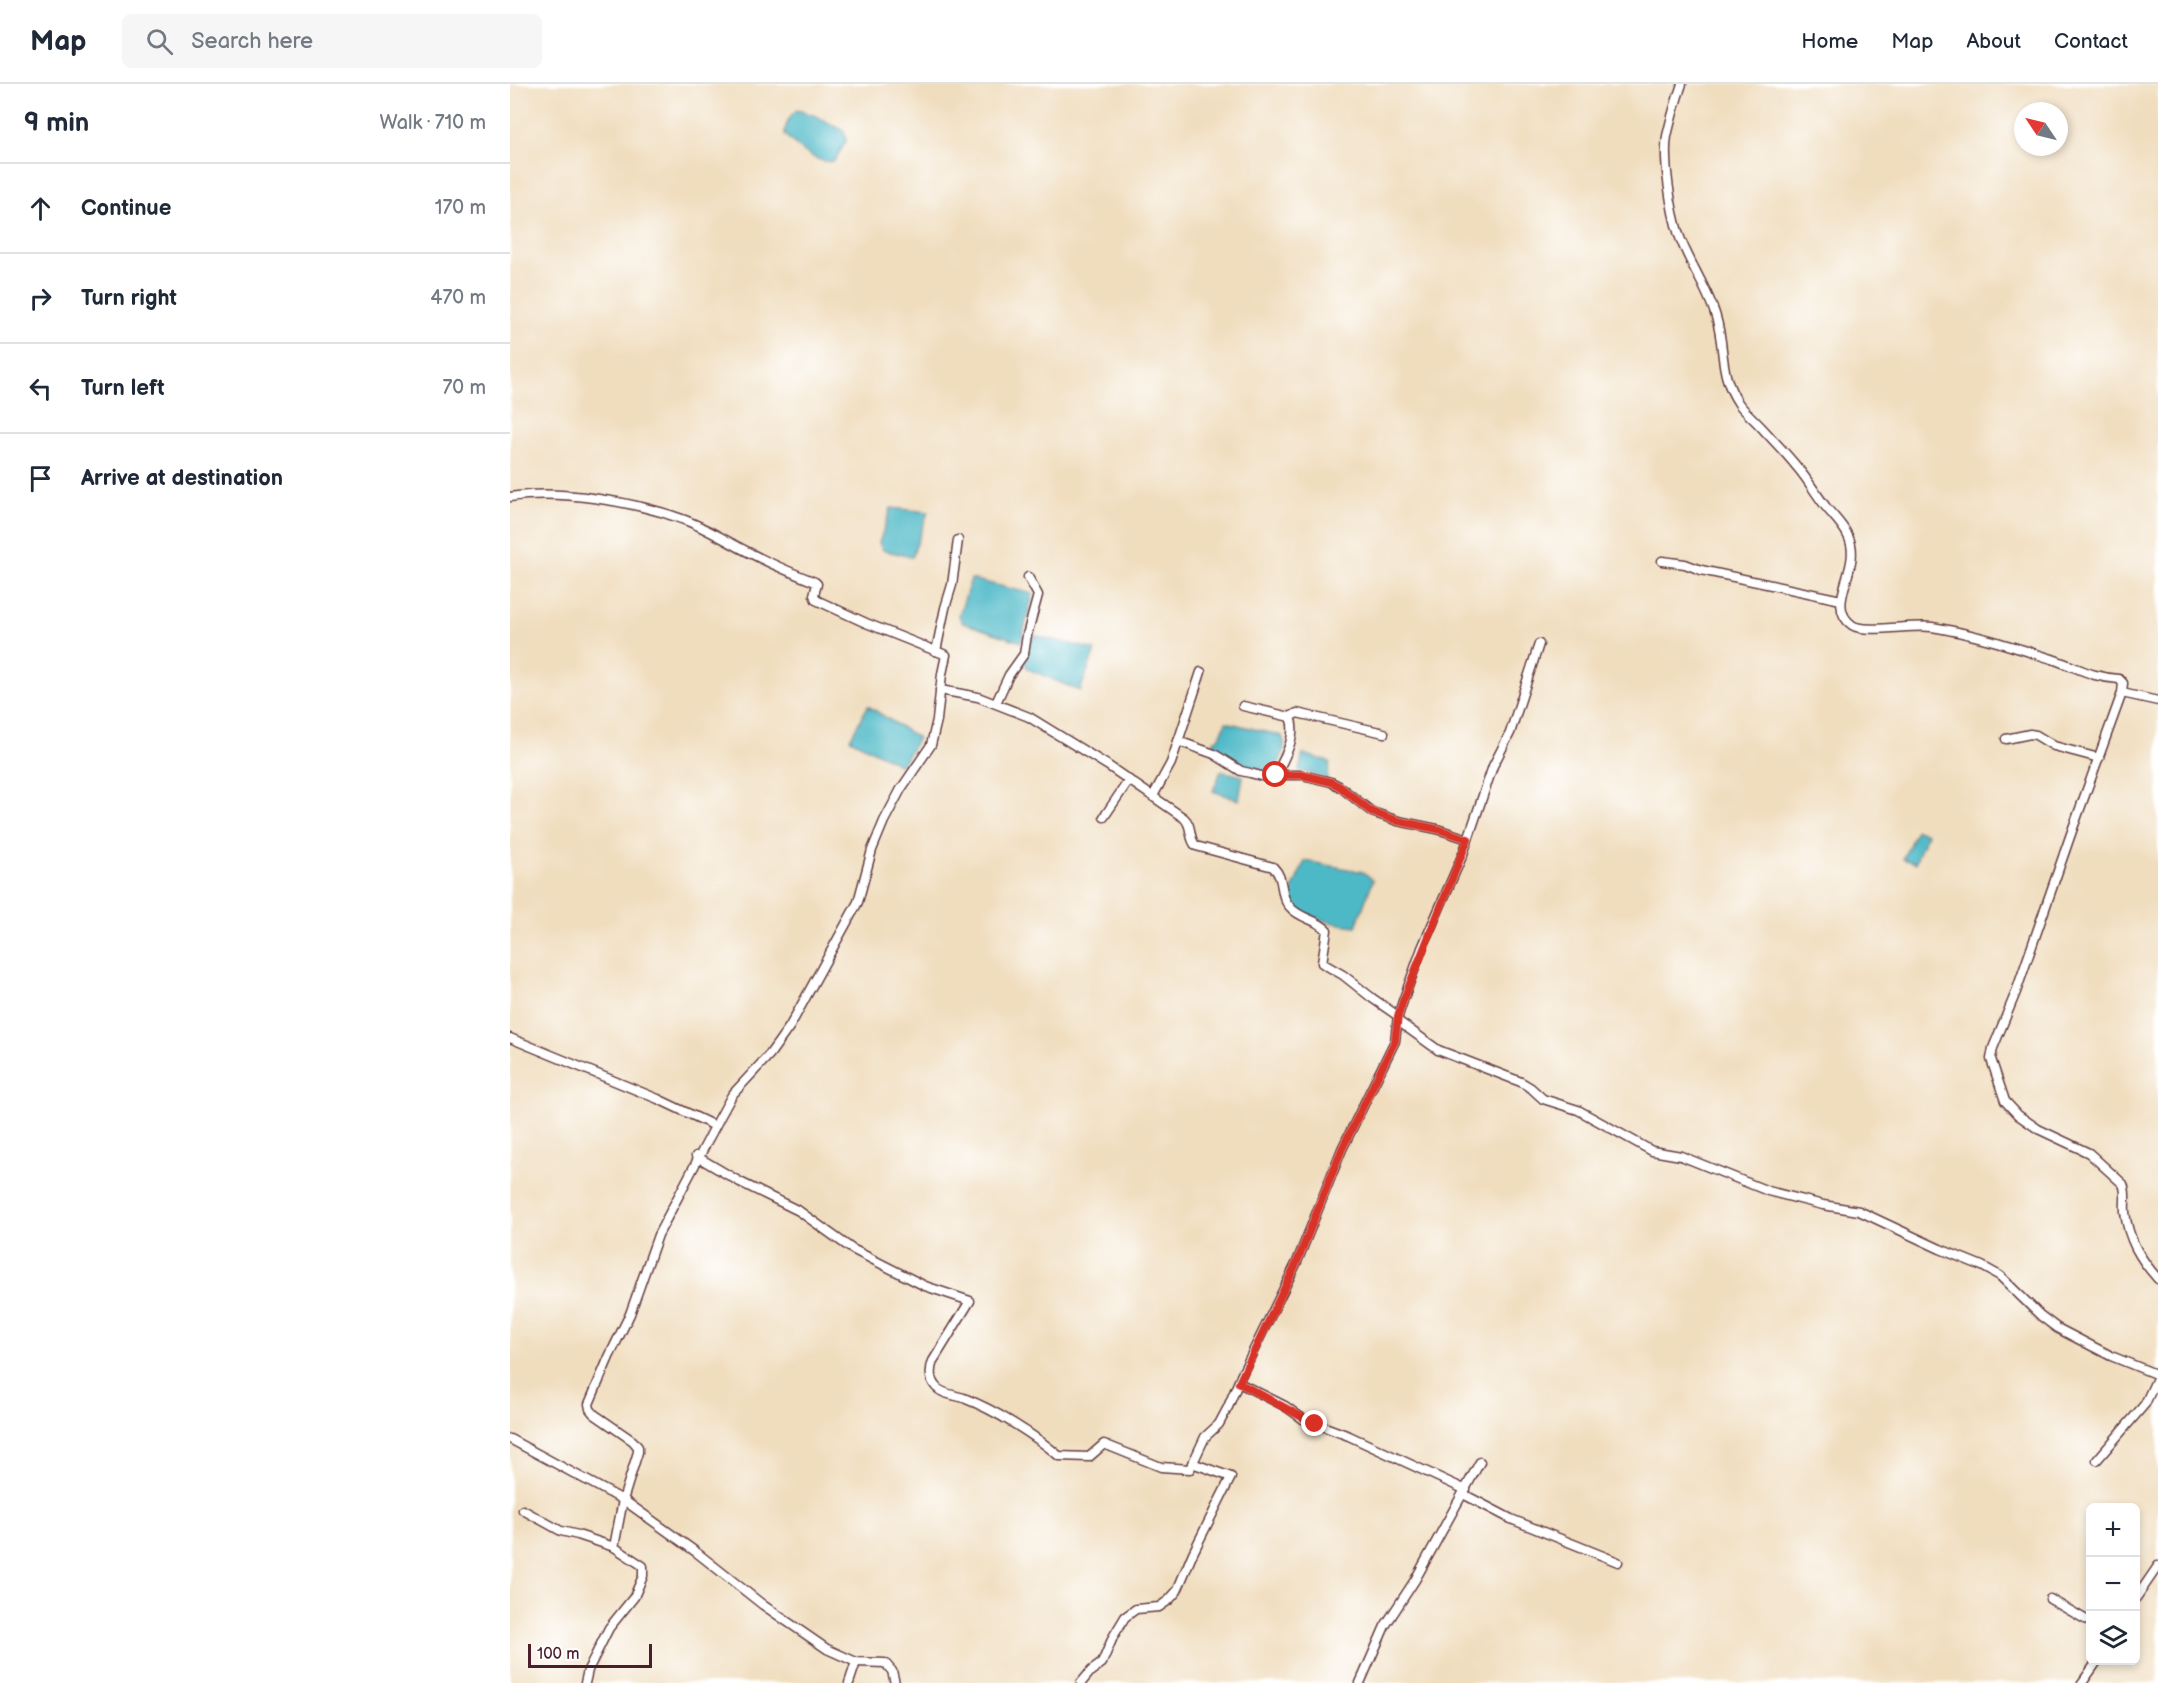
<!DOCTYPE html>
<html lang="en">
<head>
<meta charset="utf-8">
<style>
	:root { --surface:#fff; --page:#f6f6f7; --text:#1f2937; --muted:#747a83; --line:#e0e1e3 }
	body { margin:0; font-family:"Balsamiq Sans",sans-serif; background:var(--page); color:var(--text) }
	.controls { position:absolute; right:18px; bottom:18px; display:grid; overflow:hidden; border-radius:9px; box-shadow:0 3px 9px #0003 }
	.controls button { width:54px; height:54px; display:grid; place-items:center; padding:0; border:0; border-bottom:2px solid var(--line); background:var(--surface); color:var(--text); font:30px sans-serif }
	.compass { position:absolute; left:1504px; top:18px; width:54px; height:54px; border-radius:50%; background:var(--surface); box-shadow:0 3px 9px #0003; rotate:305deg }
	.scale { position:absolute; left:18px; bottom:15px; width:124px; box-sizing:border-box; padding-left:6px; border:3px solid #4a1f2b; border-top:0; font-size:16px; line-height:21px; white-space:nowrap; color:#4a1f2b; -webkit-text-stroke:4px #fff; paint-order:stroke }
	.stop { position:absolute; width:18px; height:18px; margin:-14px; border:4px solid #d93025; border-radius:50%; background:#fff }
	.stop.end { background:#d93025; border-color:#fff; box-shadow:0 2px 6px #0008 }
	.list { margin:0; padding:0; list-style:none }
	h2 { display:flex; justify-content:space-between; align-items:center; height:78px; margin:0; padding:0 24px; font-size:26px }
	h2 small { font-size:20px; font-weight:400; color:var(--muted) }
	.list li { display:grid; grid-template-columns:39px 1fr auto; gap:18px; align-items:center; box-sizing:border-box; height:90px; padding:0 24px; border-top:2px solid var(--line) }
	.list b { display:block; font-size:22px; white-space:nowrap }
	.list em { font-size:20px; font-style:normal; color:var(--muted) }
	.icon { flex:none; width:33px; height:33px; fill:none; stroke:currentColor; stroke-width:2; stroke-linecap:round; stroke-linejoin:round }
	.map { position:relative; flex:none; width:1648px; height:1599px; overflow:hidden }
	header { display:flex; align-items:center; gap:36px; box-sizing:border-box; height:84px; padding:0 30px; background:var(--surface); border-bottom:2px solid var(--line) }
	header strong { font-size:28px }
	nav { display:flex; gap:33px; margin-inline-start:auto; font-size:21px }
	.search { width:420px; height:54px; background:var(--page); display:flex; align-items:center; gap:15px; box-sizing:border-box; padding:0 21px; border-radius:9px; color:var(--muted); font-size:22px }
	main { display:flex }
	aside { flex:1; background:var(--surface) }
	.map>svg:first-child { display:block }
</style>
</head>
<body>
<header>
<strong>Map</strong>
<div class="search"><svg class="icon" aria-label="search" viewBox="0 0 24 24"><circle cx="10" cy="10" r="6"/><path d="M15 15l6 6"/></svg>Search here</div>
<nav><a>Home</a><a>Map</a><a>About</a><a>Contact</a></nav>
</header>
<main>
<aside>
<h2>9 min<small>Walk · 710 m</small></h2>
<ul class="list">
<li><svg class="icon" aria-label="ahead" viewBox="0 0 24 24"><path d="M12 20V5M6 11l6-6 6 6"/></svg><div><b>Continue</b></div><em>170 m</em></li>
<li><svg class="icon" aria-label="right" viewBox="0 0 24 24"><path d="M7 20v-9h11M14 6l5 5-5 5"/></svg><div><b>Turn right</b></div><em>470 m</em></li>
<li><svg class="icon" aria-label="left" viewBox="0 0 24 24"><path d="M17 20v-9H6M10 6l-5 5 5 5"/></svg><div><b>Turn left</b></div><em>70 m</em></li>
<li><svg class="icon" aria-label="arrive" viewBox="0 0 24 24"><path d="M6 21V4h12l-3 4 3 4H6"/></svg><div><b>Arrive at destination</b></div></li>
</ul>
</aside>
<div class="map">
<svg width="1648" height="1599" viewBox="0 0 1648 1599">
	<rect width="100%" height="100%" fill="#fff"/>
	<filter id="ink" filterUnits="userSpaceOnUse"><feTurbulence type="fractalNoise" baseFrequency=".0167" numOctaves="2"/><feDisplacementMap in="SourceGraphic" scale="12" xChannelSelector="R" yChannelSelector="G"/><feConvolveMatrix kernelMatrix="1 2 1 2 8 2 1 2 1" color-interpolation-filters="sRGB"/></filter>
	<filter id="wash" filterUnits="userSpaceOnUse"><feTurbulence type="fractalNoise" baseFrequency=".008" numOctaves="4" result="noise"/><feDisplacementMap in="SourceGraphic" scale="24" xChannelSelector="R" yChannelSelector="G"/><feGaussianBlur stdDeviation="1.35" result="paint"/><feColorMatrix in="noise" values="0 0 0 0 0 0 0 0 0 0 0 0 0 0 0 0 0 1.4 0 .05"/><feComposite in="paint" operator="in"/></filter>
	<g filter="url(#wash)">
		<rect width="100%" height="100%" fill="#f0ddbe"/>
		<g fill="#4db9c7" stroke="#4c6c79" stroke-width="1.5">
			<path d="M 287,26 L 304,31 L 334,47 L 336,57 L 324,77 C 307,81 286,62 275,51 C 274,43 280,31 287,26 Z"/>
			<path d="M 381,424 L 418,428 L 402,473 L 373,466 L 369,459 Z"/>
			<path d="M 461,495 L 523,510 L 511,558 L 453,539 L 449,532 Z"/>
			<path d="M 523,551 L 585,566 L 570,607 L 518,585 L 514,578 Z"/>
			<path d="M 358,622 L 408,654 L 391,681 L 340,655 Z"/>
			<path d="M 716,638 L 772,652 C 779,665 768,679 762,691 L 733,685 L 704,668 L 704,657 L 710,653 Z"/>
			<path d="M 793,670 L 820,678 L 817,695 L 789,686 Z"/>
			<path d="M 711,687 L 733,692 L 729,716 L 703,707 Z"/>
			<path d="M 1406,746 L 1417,749 L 1405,779 L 1393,775 Z"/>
			<path d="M 795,777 L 853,788 L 863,796 L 846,842 C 823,840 800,835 782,821 L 782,806 Z"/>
		</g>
	</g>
	<g filter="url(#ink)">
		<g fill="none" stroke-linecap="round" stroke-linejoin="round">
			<g stroke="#633c41" stroke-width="11">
				<g id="minor">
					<path d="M 1172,0 C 1166,17 1161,35 1157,52 C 1153,76 1161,127 1169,151 C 1179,179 1198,205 1206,233 C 1216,266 1208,289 1229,320 C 1235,328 1244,335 1251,343 C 1263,356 1276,369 1287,383 C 1298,396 1306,410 1316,423 C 1324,433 1333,441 1338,452 C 1354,483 1313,520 1342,541 C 1355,550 1403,540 1422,543 C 1465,550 1504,563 1545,576 C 1571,585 1581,593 1609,595 L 1613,599 L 1612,609 L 1563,744 L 1506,908 L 1483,964 L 1481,975 L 1495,1017 L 1508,1031 L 1528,1045 L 1579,1069 L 1613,1100 C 1617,1109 1614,1118 1615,1128 C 1618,1155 1630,1175 1648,1195"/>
					<path d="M 0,413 C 49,405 126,418 172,435 C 195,443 216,457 238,468 C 259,479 282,489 305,498 L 307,500 L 304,511 L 306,516 L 356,539 L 436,571 L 432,590 L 427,636 L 421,661 L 391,705 L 374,737 L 362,766 L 348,818 L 280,942 L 260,970 L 222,1011 L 209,1035 L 148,1151 L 120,1230 L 99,1273 L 79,1320 L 80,1325 L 84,1330 L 123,1357 L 128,1363 L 128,1368 L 113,1416 L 104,1463"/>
					<path d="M 1152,477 L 1175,480 L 1191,486 L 1331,516"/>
					<path d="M 426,567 L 435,524 L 442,501 L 448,456"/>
					<path d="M 430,606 L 468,613 L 519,633 L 597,681 L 674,734 C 683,742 678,754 686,762 L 763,783 C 776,796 768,810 780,823 C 790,835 807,835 817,846 L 812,879 L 833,891 L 862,914 L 888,932"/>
					<path d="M 1612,609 L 1648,617"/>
					<path d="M 486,619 L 499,591 L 514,570 L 517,551 L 528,511 L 518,493"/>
					<path d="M 733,622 L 780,633 L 787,629 L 874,649"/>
					<path d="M 1496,655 L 1520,650 L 1526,651 L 1544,662 L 1589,674"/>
					<path d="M 668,657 L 704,670 L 731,687 L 740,689 L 759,694 L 766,691 L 792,691 L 821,698 L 829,702 L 862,728 L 888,737 L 927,745 L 958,755"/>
					<path d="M 766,691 C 774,674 788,652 780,633"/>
					<path d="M 643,712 L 661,679 L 691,588"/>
					<path d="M 594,733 L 619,696"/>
					<path d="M 888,937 L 928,966 L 1011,998 L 1021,1004 L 1033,1015 L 1068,1026 L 1142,1067 L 1171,1072 L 1258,1107 L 1313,1121 L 1349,1127 L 1430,1165 L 1472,1182 L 1490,1192 L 1531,1232 L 1547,1244 L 1601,1272 L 1648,1291"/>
					<path d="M 0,954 L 148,1015 L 205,1042"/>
					<path d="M 186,1072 L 230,1098 L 289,1127 L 342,1165 L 415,1202 L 460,1217 L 423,1277 C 420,1285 419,1295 426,1303 C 433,1311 447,1311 456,1315 C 485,1326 526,1352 549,1372 L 579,1373 L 594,1360 L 651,1383 L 680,1385 L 695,1353 L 709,1340 L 718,1323 L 731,1292 L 787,1178 L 832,1065 L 885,957 L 888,932 L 893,917 L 912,864 L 953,770 L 983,682 L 1000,649 L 1029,560"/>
					<path d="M 729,1299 L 775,1322 L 793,1335 L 839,1352 L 956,1406"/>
					<path d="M 0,1355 L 115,1417 L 186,1468 L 253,1521 L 317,1565 L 346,1578 L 375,1579 L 382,1587 L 385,1599"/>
					<path d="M 1587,1376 L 1635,1320 L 1648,1292"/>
					<path d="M 953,1410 L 1001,1435 L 1108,1478"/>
					<path d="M 13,1426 L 51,1447 L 68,1451 L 104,1463 L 133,1482 L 133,1492 L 124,1513 L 99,1544 L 78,1586 L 75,1599"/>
					<path d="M 1626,1514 L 1648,1482"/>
					<path d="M 1540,1515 L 1580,1538"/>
					<path d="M 339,1599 L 346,1578"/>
					<path d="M 571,1599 L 581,1587 L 592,1579 L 603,1553 L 615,1533 L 626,1525 L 649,1523 L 659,1516 L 667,1507 L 683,1469 L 721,1393 L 682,1379"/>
					<path d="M 850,1599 L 875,1542 L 905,1496 L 970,1378"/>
					<path d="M 1572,1599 L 1588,1576"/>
				</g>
			</g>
			<use href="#minor" stroke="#fff" stroke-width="8"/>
		</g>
	</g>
	<g fill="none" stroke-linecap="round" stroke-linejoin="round" filter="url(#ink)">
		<path stroke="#d93025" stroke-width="8" d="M 766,691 L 792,691 L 821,698 L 829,702 L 862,728 L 888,737 L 927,745 L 958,755 L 893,917 L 888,932 L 885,957 L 832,1065 L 787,1178 L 729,1299 L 805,1340"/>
	</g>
</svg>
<div class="controls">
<button>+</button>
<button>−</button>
<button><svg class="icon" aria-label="layers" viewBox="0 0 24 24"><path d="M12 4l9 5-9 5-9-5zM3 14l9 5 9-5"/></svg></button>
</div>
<svg class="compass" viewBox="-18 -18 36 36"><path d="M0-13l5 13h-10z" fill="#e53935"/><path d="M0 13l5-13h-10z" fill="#747a83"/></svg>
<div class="scale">100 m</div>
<div class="stop" style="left:766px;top:691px"></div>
<div class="stop end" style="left:805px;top:1340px"></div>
</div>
</main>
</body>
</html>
